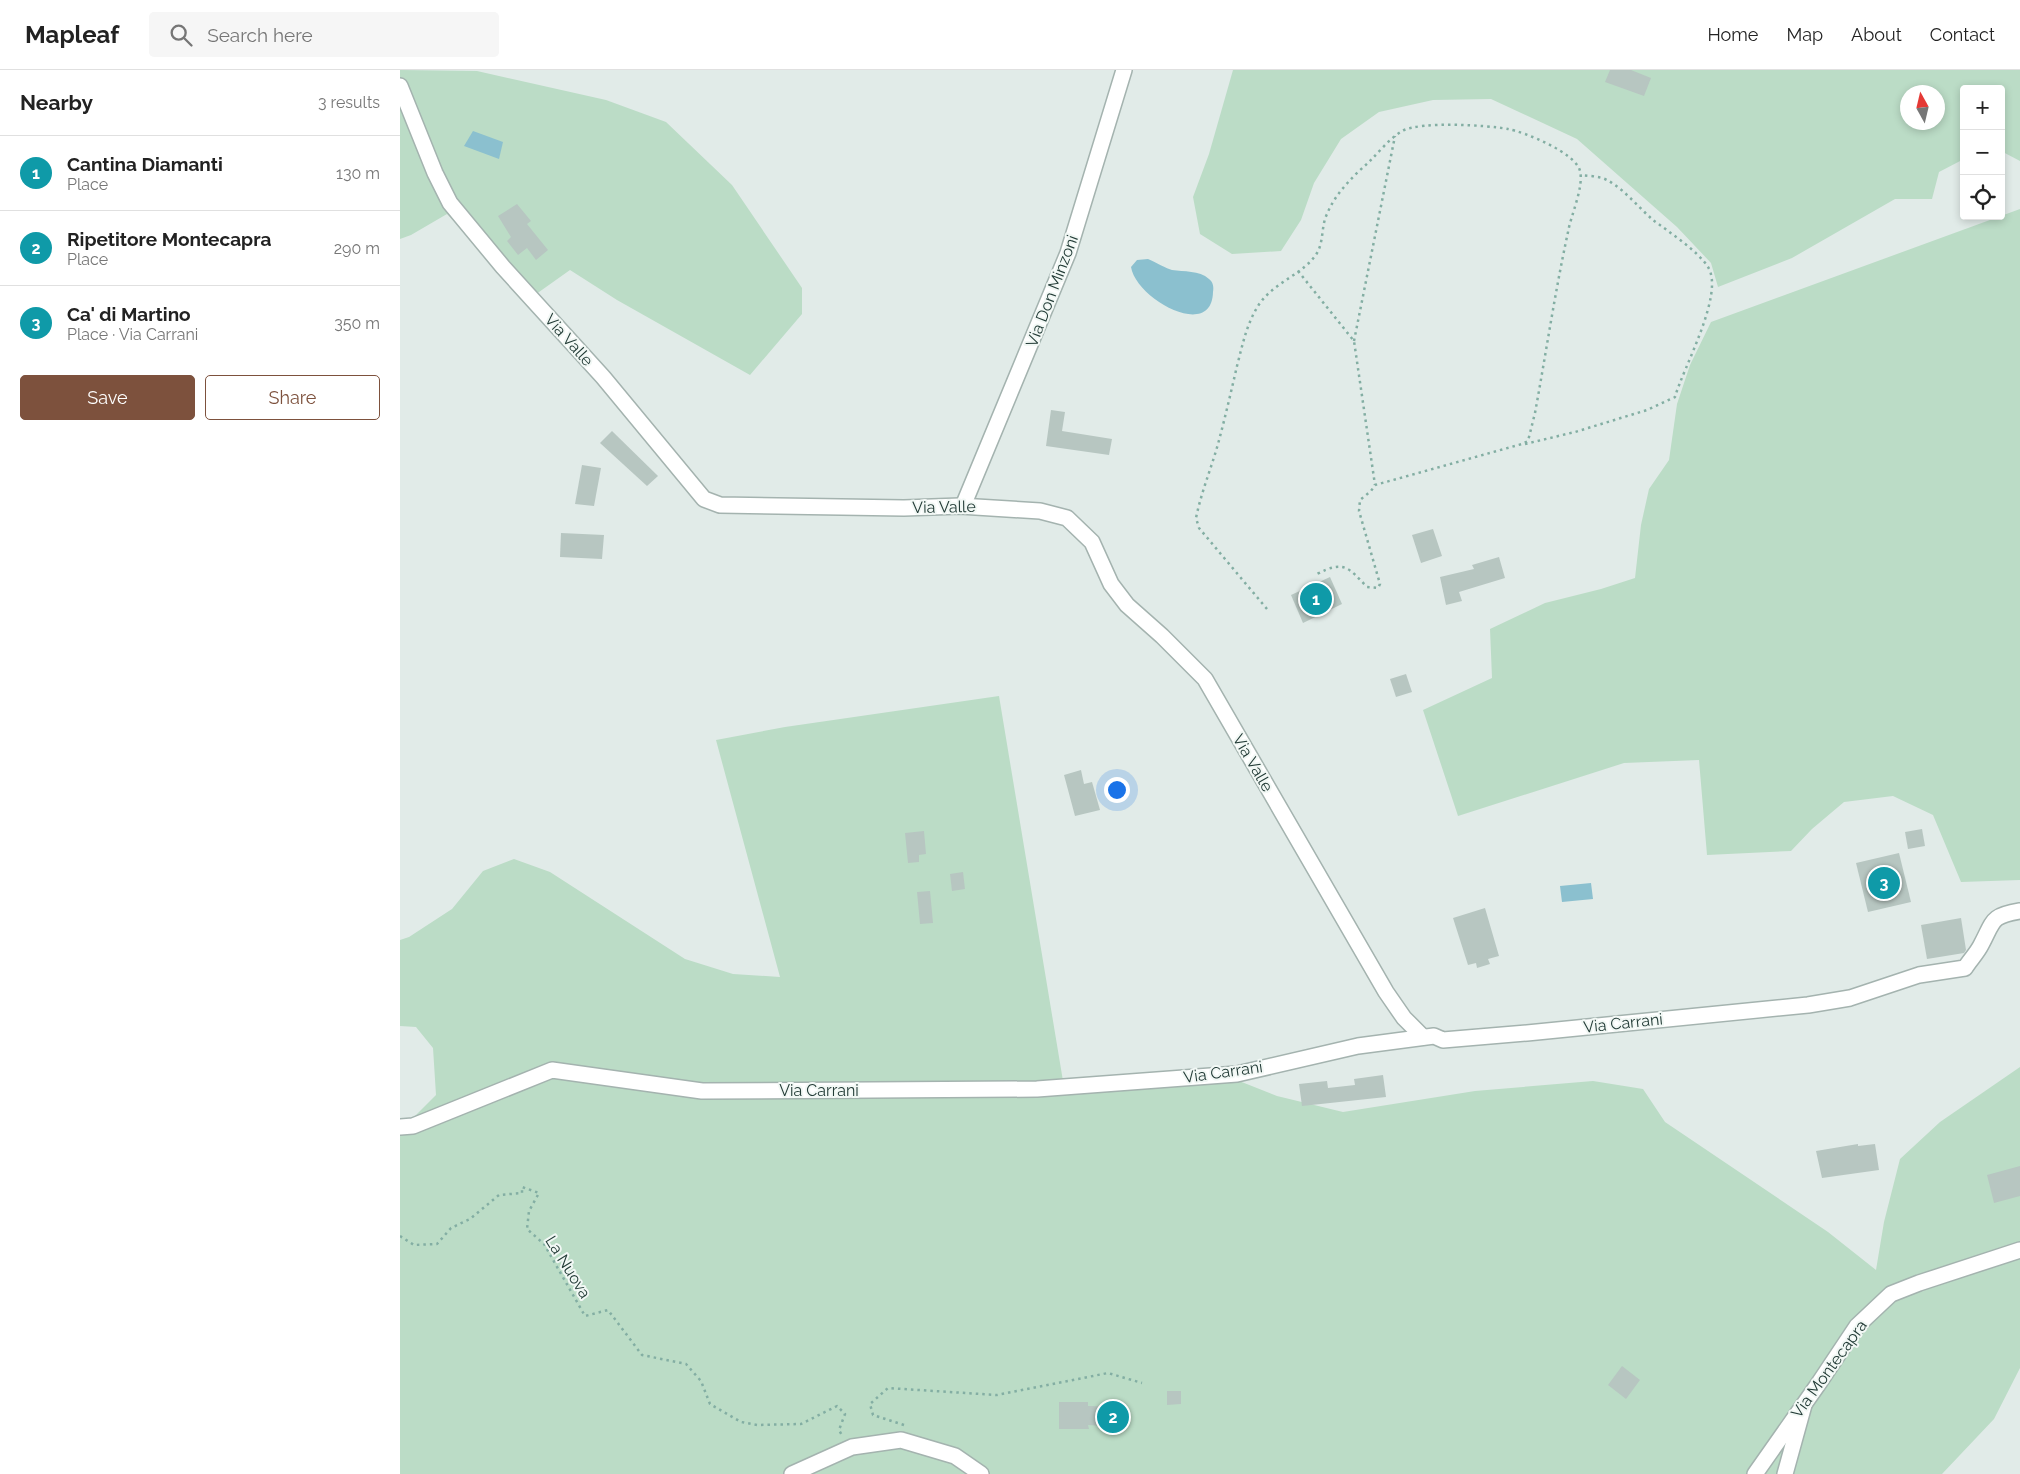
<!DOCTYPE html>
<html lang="en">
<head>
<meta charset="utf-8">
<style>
	:root { --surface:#fff; --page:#f6f6f6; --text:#222; --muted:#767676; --line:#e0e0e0; --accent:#7d513d }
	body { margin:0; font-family:Raleway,sans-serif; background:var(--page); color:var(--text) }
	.controls { position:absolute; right:15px; top:15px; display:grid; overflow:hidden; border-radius:5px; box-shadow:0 2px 8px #0003 }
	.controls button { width:45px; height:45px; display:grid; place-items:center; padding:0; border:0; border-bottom:1px solid var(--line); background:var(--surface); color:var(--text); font:25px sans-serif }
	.compass { position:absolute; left:1500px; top:15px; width:45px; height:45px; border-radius:50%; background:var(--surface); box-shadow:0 2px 8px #0003; rotate:352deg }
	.you { position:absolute; left:716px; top:719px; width:18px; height:18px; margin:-12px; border:4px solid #fff; border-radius:50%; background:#1a73e8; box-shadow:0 0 0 8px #1a73e833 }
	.badge { display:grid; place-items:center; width:32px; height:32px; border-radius:50%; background:var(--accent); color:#fff; font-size:16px; font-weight:700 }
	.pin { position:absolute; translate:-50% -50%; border:2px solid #fff; box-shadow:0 1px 5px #0006 }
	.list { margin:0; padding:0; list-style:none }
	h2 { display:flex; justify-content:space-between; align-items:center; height:65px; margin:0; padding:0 20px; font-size:21px }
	h2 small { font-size:16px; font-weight:400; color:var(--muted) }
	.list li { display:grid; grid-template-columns:32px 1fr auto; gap:15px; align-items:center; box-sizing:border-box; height:75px; padding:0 20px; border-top:1px solid var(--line) }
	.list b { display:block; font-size:19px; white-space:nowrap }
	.list p { margin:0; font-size:16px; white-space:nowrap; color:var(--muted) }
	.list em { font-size:16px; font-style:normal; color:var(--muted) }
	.actions { display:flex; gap:10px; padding:15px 20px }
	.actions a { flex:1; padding:11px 0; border:1px solid var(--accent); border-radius:5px; text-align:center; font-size:18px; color:var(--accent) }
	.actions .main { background:var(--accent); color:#fff }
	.icon { flex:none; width:28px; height:28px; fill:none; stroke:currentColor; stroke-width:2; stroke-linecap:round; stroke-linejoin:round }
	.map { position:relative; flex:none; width:1620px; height:1404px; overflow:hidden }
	header { display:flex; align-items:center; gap:30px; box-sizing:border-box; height:70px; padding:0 25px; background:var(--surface); border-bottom:1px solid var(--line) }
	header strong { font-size:24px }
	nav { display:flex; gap:28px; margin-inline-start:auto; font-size:18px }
	.search { width:350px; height:45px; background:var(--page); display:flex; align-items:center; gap:12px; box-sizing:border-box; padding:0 18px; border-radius:5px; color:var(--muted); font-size:19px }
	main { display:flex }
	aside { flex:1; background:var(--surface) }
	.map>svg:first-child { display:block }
</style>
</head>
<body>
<header>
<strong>Mapleaf</strong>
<div class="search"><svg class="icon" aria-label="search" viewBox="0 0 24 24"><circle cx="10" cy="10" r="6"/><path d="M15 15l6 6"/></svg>Search here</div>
<nav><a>Home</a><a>Map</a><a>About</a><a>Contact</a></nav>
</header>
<main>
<aside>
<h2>Nearby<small>3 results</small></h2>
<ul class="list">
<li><span class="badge" style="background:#0f9aa8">1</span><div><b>Cantina Diamanti</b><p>Place</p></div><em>130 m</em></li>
<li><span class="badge" style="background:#0f9aa8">2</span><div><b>Ripetitore Montecapra</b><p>Place</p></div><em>290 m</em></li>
<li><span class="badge" style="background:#0f9aa8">3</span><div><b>Ca' di Martino</b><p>Place · Via Carrani</p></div><em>350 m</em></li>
</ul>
<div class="actions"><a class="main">Save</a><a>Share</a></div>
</aside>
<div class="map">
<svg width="1620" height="1404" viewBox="0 0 1620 1404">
	<rect width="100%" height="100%" fill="#e1ebe8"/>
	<g fill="#bbdcc6" fill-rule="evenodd">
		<path d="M 0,0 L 77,1 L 206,30 L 266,52 L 332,115 L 402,218 L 402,244 L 350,305 L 217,230 L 170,200 L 132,227 L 47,144 L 11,165 L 0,169 Z"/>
		<path d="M 833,0 L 1620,0 L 1620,91 L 1601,81 L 1601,19 L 1564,19 L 1564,89 L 1539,102 L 1532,129 L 1495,129 L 1392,188 L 1318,217 L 1311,193 L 1277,157 L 1177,69 L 1091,29 L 1033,30 L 979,42 L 941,69 L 914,113 L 901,150 L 881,181 L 832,184 L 800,164 L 793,127 L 809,84 ZM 1508,22 L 1538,22 L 1538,52 L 1508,52 Z"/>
		<path d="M 1620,139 L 1620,810 L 1561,812 L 1533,745 L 1493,726 L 1444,732 L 1412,759 L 1391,781 L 1307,785 L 1299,690 L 1224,693 L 1058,746 L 1023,640 L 1092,608 L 1090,559 L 1145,533 L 1201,519 L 1235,508 L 1241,455 L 1249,419 L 1269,390 L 1277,334 L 1290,295 L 1311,252 Z"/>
		<path d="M 599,626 L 664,1017 L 819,1003 L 877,1026 L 943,1042 L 1075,1021 L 1193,1011 L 1243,1019 L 1265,1052 L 1428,1162 L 1476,1200 L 1484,1152 L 1500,1089 L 1540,1052 L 1620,997 L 1620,1298 L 1594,1349 L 1542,1404 L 0,1404 L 0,1052 L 12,1049 L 36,1025 L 33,978 L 16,957 L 0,956 L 0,870 L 9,867 L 52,839 L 83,801 L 114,789 L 150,802 L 285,889 L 333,904 L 380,907 L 316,670 L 385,657 Z"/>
	</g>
	<g fill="#8bc0cf">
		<path d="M 73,61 L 103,72 L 99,89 L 64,76 Z"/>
		<path d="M 748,189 C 755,192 767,199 772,200 C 784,202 799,200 809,209 C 813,212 814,217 813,222 C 812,271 736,229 731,197 L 737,190 Z"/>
		<path d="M 1191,813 L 1193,829 L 1162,832 L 1160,816 Z"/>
	</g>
	<g fill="#b7c6c1">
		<path d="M 1210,0 L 1231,0 L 1251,8 L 1244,26 L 1205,12 Z"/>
		<path d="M 117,134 L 131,151 L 127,154 L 148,180 L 136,190 L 127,178 L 118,185 L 107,171 L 111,167 L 98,146 Z"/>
		<path d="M 651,340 L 665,342 L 662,361 L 712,369 L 709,385 L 646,376 Z"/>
		<path d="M 212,361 L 258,406 L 247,416 L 200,373 Z"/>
		<path d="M 182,395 L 201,398 L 194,436 L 175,434 Z"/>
		<path d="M 1033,459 L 1042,486 L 1021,493 L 1012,465 Z"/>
		<path d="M 161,463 L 204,465 L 202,489 L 160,487 Z"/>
		<path d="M 1099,487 L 1105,508 L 1059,522 L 1062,531 L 1046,535 L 1040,507 L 1074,499 L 1072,495 Z"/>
		<path d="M 930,507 L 942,534 L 903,553 L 891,525 Z"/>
		<path d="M 1006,604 L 1012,622 L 996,627 L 990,609 Z"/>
		<path d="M 681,700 L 684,714 L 692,712 L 700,740 L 675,746 L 664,705 Z"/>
		<path d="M 1522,759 L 1525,776 L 1508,779 L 1505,762 Z"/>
		<path d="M 524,761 L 526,784 L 519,785 L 519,792 L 508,793 L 505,763 Z"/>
		<path d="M 1499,783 L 1511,832 L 1468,842 L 1456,793 Z"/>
		<path d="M 563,802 L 565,819 L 552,821 L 550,804 Z"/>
		<path d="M 530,821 L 533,853 L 520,854 L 517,822 Z"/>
		<path d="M 1085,838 L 1099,886 L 1088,889 L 1090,894 L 1077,898 L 1076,893 L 1068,895 L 1053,848 Z"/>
		<path d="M 1561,848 L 1566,880 L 1564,883 L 1527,889 L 1521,855 Z"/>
		<path d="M 983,1005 L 986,1027 L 902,1036 L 899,1014 L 927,1011 L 928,1018 L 955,1015 L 954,1009 Z"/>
		<path d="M 1458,1074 L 1458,1076 L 1475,1074 L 1479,1100 L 1422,1108 L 1416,1081 Z"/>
		<path d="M 1620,1096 L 1620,1126 L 1594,1133 L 1587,1105 Z"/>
		<path d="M 1222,1296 L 1240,1310 L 1226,1329 L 1208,1315 Z"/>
		<path d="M 767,1321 L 781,1321 L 781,1334 L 767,1335 Z"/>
		<path d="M 659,1332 L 688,1332 L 688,1336 L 726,1337 L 724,1357 L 688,1355 L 689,1359 L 659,1359 Z"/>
	</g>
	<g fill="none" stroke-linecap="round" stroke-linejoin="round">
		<g stroke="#a4b3af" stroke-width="18">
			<g id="minor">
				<path d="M 0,16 L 35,103 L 50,133 L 103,197 L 203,307 L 304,429 L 320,435 L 504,438 L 560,436 L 640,441 L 667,448 L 692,472 L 711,514 L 727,535 L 762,566 L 805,609 L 986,922 L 1004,948 L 1023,967"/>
				<path d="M 563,436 L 668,183 L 724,0"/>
				<path d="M 0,1057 L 13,1056 L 152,1000 L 302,1021 L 637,1019 L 837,1004 L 958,976 L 1034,966 L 1043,970 L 1127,963 L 1408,935 L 1450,928 L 1519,905 L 1565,898 C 1570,890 1577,883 1581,875 C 1594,851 1590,846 1620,841"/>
				<path d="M 1385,1404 L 1404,1335"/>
			</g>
		</g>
		<g stroke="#a4b3af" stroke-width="18">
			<g id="tertiary">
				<path d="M 392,1404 L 452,1377 L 501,1370 L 555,1386 L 581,1404"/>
				<path d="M 1355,1404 L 1419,1313 L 1457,1256 L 1491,1224 L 1519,1213 L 1620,1180"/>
			</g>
		</g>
		<g stroke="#83aea3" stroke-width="2.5" stroke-dasharray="2.5 4" stroke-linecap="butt">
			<path d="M 898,201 L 954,271 L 975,415"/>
			<path d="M 954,271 L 995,66"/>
			<path d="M 1125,374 L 1175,362 L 1247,340 L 1275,327 C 1283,298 1325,224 1308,197 C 1298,181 1269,162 1253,150 C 1238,137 1224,119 1207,110 C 1199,106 1189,106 1181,105"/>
			<path d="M 867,539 L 799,458 L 796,448 C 801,423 811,399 818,374 C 825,348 831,322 837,296 C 843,273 847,252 860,233 C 876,211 904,204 917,183 C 924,171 921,156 927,144 C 935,124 953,106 969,92 C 979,82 989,69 1002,61 C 1021,51 1086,55 1108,59 C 1125,62 1176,83 1180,101 C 1184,117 1171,145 1168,162 C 1155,222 1146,283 1135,343 L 1128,371 L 1122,374 L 975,415 L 971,421 L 960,430 L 959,441 L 980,514 L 978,518 L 967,517 C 948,497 944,490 917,504"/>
			<path d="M 0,1166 L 14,1175 L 37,1174 L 51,1158 L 70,1149 L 99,1125 L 122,1123 L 122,1117 L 139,1123 L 129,1141 L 127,1159 L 144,1174 L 185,1246 L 208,1240 L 242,1285 L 286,1294 L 301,1311 L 310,1334 L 341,1352 L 357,1355 L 401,1354 L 437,1336 L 445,1344 L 439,1360 L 443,1367"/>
			<path d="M 504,1355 L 473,1345 L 470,1334 L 488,1318 L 597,1325 L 708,1303 L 742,1313"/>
		</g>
		<use href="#minor" stroke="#fff" stroke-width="15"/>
		<use href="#tertiary" stroke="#fff" stroke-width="15"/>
	</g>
	<g text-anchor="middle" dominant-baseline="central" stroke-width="4" stroke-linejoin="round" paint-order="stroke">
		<g font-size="16" fill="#223b36" stroke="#f2f8f5">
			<text transform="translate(652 221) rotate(-69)">Via Don Minzoni</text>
			<text transform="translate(169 270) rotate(48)">Via Valle</text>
			<text transform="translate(544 437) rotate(-1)">Via Valle</text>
			<text transform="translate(853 693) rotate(60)">Via Valle</text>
			<text transform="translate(1223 953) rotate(-6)">Via Carrani</text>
			<text transform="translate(823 1002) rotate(-8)">Via Carrani</text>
			<text x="419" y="1020">Via Carrani</text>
			<text transform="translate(168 1197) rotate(58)">La Nuova</text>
			<text transform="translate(1429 1299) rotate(-54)">Via Montecapra</text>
		</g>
	</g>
</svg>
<div class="controls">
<button>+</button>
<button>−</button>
<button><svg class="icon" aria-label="locate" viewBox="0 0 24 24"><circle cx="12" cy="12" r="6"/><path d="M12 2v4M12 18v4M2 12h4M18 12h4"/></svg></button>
</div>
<svg class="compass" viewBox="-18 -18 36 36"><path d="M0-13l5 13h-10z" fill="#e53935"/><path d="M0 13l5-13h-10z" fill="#767676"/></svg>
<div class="you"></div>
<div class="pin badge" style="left:916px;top:529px;background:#0f9aa8">1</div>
<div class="pin badge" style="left:713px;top:1347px;background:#0f9aa8">2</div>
<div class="pin badge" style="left:1484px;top:813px;background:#0f9aa8">3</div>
</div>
</main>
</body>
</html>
